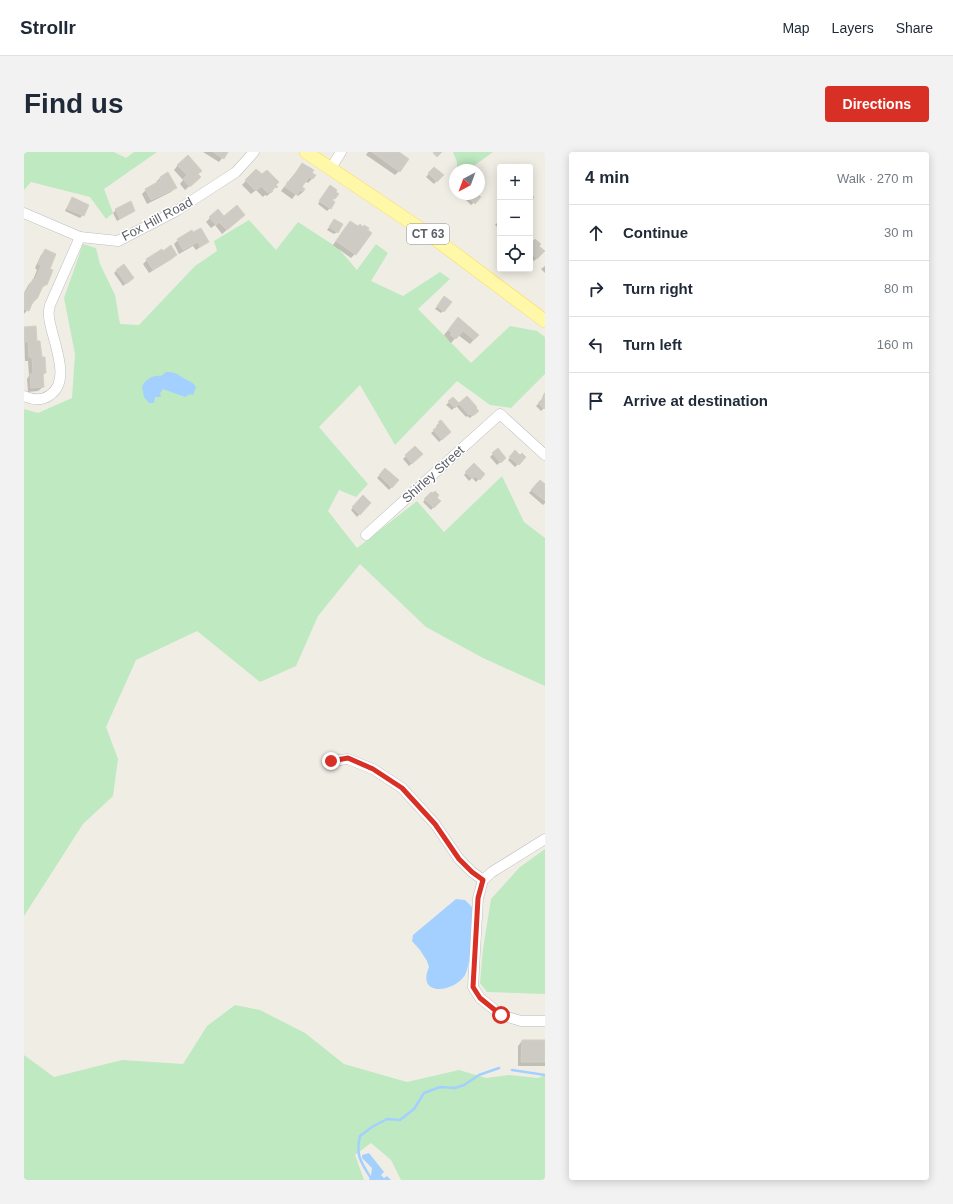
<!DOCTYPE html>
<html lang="en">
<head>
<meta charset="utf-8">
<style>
	:root { --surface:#fff; --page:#f2f2f3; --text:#1f2937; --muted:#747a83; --line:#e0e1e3; --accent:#d93025 }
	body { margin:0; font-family:Arial,sans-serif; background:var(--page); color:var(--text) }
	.controls { position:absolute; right:12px; top:12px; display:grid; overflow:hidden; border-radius:4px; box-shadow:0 2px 10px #0003 }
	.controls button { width:36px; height:36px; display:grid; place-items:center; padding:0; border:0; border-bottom:1px solid var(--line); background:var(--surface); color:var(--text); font:20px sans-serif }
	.compass { position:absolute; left:425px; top:12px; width:36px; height:36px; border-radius:50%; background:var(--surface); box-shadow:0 2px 10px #0003; rotate:221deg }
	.stop { position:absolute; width:12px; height:12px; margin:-9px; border:3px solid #d93025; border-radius:50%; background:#fff }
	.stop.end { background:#d93025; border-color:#fff; box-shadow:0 1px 4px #0008 }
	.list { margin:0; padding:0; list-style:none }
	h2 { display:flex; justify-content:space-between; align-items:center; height:52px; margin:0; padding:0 16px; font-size:17px }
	h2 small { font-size:13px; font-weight:400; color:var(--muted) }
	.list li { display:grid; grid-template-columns:26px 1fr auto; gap:12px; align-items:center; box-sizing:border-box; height:56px; padding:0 16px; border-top:1px solid var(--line) }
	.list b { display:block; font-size:15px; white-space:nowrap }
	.list em { font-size:13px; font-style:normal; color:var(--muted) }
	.icon { flex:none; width:22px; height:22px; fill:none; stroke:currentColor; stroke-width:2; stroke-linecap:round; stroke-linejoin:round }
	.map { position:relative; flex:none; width:521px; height:1028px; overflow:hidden; border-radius:4px }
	header { display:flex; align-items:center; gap:24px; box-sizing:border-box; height:56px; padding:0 20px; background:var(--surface); border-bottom:1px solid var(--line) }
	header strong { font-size:19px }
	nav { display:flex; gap:22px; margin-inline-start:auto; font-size:14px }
	.intro { display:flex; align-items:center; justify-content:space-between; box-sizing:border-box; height:96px; padding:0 24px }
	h1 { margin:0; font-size:28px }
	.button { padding:10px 18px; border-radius:4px; background:var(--accent); color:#fff; font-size:14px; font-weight:700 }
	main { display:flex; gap:24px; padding:0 24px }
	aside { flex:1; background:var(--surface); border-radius:4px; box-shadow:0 2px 10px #0003 }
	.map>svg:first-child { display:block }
</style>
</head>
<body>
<header>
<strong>Strollr</strong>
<nav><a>Map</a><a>Layers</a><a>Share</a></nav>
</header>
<div class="intro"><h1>Find us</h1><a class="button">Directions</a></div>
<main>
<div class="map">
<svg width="521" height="1028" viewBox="0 0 521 1028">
	<rect width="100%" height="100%" fill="#f0eee4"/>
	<g fill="#bee9c1">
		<path d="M 0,0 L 90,0 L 102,6 L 110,0 L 133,0 L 80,37 L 89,61 L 82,67 L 66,45 L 7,30 L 0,38 Z"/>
		<path d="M 429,0 L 469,0 L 444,18 L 433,18 L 433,10 Z"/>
		<path d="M 225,68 L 252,98 L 274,70 L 314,96 L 333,118 L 352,92 L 364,101 L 347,129 L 379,144 L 416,120 L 426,127 L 394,157 L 447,211 L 486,174 L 513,179 L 521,185 L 521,222 L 487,256 L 466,253 L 433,229 L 371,293 L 336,233 L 295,275 L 344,332 L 332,345 L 315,338 L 304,359 L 333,396 L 393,349 L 420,380 L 478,324 L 500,370 L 521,386 L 521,534 L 459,506 L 402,475 L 336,412 L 294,464 L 272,514 L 236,530 L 173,479 L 112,508 L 82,575 L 94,607 L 89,644 L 59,672 L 0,764 L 0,257 L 14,261 L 48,246 L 51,202 L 40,146 L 59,92 L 72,96 L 76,112 L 91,143 L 96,172 L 115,173 L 171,114 L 193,99 L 190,89 Z"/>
		<path d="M 521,697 L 521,842 L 463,840 L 456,831 L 459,797 L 467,747 L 496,715 Z"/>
		<path d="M 211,853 L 236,858 L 281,881 L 320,912 L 383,930 L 435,918 L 462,926 L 485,923 L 514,926 L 521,923 L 521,1028 L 377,1028 L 367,1008 L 347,991 L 331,1003 L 340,1028 L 0,1028 L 0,903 L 30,925 L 98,908 L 159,912 L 183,874 Z"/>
	</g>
	<g fill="#a4d0ff">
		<path d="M 142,220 C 149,220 152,221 158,225 C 164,230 166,227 172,235 L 169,243 L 166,242 L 161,245 L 139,237 L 136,241 L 137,245 L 131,245 L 130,251 L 125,251 L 120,245 L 118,235 C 122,227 128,223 137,224 Z"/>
		<path d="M 432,747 L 441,748 L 449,756 C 448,772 448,810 441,823 C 430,841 392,845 405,815 L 403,809 L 396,798 L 388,789 L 389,783 Z"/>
		<path d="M 345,1001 L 360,1020 L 357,1023 L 360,1026 L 363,1024 L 367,1028 L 345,1028 L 347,1024 L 348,1016 L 338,1006 L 338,1003 Z"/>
	</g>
	<g fill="#0003">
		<path d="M 179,0 L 203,0 L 195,10 Z"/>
		<path d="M 344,0 L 374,0 L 375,19 L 371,23 L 342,3 Z"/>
		<path d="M 278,12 L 286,21 L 288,27 L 284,31 L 281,29 L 277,36 L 279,40 L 274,44 L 272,42 L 268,47 L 257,39 Z"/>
		<path d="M 154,13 L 173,23 L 171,29 L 161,38 L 156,32 L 159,28 L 150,18 Z"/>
		<path d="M 410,16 L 418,23 L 410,32 L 402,25 Z"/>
		<path d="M 232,18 L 252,35 L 243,44 L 241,43 L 239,45 L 232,38 L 227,42 L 218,33 Z"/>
		<path d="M 144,22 L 151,36 L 147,40 L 123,52 L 118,42 L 122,38 L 133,32 L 132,30 L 136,26 Z"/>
		<path d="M 304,37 L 314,42 L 308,49 L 306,56 L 303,59 L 294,52 Z"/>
		<path d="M 439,42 L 453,42 L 456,45 L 447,53 L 441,47 L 442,45 Z"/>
		<path d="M 49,46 L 59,63 L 56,66 L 41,59 L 46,49 Z"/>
		<path d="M 92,58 L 110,59 L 93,69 L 89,61 Z"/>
		<path d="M 200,65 L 216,67 L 198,82 L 191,73 L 187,76 L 182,70 L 186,66 Z"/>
		<path d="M 476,68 L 476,77 L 471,73 Z"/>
		<path d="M 308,71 L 313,80 L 310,82 L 303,78 Z"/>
		<path d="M 322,74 L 331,102 L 327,106 L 309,93 Z"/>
		<path d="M 154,88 L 184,90 L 172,98 L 169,94 L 155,102 L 150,92 Z"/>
		<path d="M 506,91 L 513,94 L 519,99 L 510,109 L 506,105 Z"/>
		<path d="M 21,98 L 22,133 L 17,136 L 13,146 L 0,162 L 0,141 L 5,132 L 9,128 L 13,118 L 11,116 L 17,103 Z"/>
		<path d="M 138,100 L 152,103 L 148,107 L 125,121 L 119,112 L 123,108 Z"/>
		<path d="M 521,114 L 521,121 L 517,117 Z"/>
		<path d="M 93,118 L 109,126 L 99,134 L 90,121 Z"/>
		<path d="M 418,148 L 419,159 L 417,161 L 411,157 Z"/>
		<path d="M 430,171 L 454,183 L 446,192 L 434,183 L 427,191 L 420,183 Z"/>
		<path d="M 0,176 L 13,190 L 21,221 L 18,224 L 19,235 L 14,239 L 4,240 L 3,227 L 5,224 L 4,209 L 1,209 Z"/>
		<path d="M 521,240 L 521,255 L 517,259 L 512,254 L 519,247 L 518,246 Z"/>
		<path d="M 442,245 L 453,259 L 446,266 L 443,264 L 442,265 L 432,254 L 428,258 L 422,253 L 429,246 L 435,252 Z"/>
		<path d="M 417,269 L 426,280 L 415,290 L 407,281 L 414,276 L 412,274 Z"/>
		<path d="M 391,295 L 398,302 L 385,314 L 379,307 Z"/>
		<path d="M 474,297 L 481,306 L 473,313 L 466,305 Z"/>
		<path d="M 491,300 L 496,305 L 501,305 L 491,315 L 484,308 Z"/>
		<path d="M 450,312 L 460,322 L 452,330 L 448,326 L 445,329 L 440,323 Z"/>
		<path d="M 361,317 L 374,328 L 365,338 L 353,326 Z"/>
		<path d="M 513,331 L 521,333 L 521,351 L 519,353 L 505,341 Z"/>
		<path d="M 407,341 L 415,349 L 407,358 L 399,350 Z"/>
		<path d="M 339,345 L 346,351 L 333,365 L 327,358 Z"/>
		<path d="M 498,889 L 521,889 L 521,914 L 494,914 L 494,894 Z"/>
	</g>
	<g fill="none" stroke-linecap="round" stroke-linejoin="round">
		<g stroke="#a4d0ff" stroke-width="2.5">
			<path d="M 488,918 L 521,923"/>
			<path d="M 348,1028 C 338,1011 331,1005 336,984 L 348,975 L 363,967 L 376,968 L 390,957 L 400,941 L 416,935 L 431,936 L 440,933 L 455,923 L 475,916"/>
		</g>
	</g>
	<g fill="#cdcbc3" stroke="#d5d0c1">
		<path d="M 189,0 L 204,0 L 200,7 Z"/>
		<path d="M 348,0 L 375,0 L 385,7 L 376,20 Z"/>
		<path d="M 410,0 L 418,0 L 413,5 L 409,1 Z"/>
		<path d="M 164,3 L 178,19 L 174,22 L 177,25 L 166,35 L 159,27 L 163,23 L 153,13 Z"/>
		<path d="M 278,11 L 290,18 L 288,21 L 292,23 L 289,27 L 285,25 L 278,35 L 281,37 L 279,40 L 276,38 L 273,43 L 261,35 L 264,29 L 266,30 Z"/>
		<path d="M 410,15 L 420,23 L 413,30 L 404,21 Z"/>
		<path d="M 232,17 L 238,22 L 243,18 L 255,30 L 252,33 L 254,35 L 252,36 L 251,35 L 248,38 L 249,39 L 247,41 L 246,39 L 244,41 L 237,34 L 232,39 L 221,28 Z"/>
		<path d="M 144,20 L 153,36 L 127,48 L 121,37 L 137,28 L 136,25 Z"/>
		<path d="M 306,33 L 313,38 L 312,40 L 315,42 L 311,47 L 308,46 L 307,47 L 311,50 L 307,57 L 295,49 Z"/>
		<path d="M 444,42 L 454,42 L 457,45 L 451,52 L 443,44 Z"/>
		<path d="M 506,42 L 510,45 L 506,50 Z"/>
		<path d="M 48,45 L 65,53 L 60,64 L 43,57 Z"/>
		<path d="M 107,49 L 111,59 L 96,67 L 91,57 Z"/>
		<path d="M 213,53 L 221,63 L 203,78 L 195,70 L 192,73 L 185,65 L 194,57 L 200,64 Z"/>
		<path d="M 310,67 L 319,72 L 314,81 L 305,75 Z"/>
		<path d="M 326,69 L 334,74 L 336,72 L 339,75 L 340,73 L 345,76 L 344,78 L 348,81 L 332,103 L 312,89 Z"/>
		<path d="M 177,76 L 185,90 L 176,95 L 174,90 L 159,98 L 153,87 L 168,78 L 169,80 Z"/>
		<path d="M 511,87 L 517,92 L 515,94 L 521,99 L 513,107 L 509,103 L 507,104 L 506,103 L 506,90 L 507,91 Z"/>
		<path d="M 147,93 L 153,103 L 129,118 L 122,107 L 138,97 L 139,99 Z"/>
		<path d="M 21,97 L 32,102 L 26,117 L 29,118 L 23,133 L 20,132 L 13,147 L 11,145 L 5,159 L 0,157 L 0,140 L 2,141 L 9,127 L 11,128 L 17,113 L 14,112 Z"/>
		<path d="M 100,112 L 110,126 L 102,132 L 92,118 Z"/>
		<path d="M 420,144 L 428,150 L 420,160 L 413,154 Z"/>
		<path d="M 434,165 L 455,183 L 450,188 L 439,179 L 432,187 L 426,183 L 428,181 L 424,178 Z"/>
		<path d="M 12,174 L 13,189 L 16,189 L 18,205 L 21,205 L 22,221 L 19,221 L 20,235 L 7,236 L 6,222 L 9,222 L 8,205 L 5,205 L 4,189 L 1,190 L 0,175 Z"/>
		<path d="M 521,241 L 521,256 L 520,257 L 514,251 L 521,244 L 519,243 Z"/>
		<path d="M 443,244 L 453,255 L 452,256 L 455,259 L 449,264 L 446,262 L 445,263 L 435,252 L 431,256 L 424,249 L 429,245 L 435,251 Z"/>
		<path d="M 417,268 L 427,280 L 418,288 L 409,278 L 416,272 L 414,270 Z"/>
		<path d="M 391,294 L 399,302 L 388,312 L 381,303 Z"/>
		<path d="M 474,296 L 482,306 L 477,311 L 468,301 Z"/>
		<path d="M 491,298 L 496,303 L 498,301 L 502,305 L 495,313 L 485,305 Z"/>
		<path d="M 450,311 L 461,322 L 456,328 L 451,324 L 449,327 L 441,320 Z"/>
		<path d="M 361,316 L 375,328 L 368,336 L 355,323 Z"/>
		<path d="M 516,328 L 521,332 L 521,349 L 507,338 Z"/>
		<path d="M 411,339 L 415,343 L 413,346 L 417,349 L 410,356 L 400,347 L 407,340 L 409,341 Z"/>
		<path d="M 339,343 L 347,351 L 336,363 L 328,355 Z"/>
		<path d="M 498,888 L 521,888 L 521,910 L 497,910 Z"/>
	</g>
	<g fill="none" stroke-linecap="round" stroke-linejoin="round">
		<g stroke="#bbbdc4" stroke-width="11">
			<g id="minor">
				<path d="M 307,16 L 317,0"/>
				<path d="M 0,61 L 56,85 L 94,89 L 152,59 L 212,20 L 230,0"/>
				<path d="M 0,244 C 9,248 18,249 26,243 C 49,228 27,186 25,165 C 24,161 25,157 26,153 L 56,85"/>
				<path d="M 342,383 L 476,262 L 521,303"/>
				<path d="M 307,609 L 324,607 L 349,617 L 378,636 L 411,672 L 435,707 L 448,720 L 459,728"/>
				<path d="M 521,687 L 468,720 L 459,728 L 454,746 L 449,835 L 456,846 L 477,863 L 497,869 L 521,869"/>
			</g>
		</g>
		<g stroke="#fcda50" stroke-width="14">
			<path id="major" d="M 282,0 L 410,86 L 521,169"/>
		</g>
		<use href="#minor" stroke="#fff" stroke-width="10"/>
		<use href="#major" stroke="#fff8a9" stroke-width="13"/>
	</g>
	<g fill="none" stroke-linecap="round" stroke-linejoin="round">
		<path stroke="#d93025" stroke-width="5" d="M 307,609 L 324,606 L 349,617 L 378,636 L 411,672 L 435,707 L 448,720 L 459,728 L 454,746 L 449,835 L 456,846 L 477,863"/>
	</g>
	<g text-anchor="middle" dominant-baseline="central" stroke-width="3" stroke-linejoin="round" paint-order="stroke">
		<rect fill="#fff" stroke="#8d8f94" stroke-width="1" x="383" y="72" width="42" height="20" rx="3"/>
		<g font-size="12" font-weight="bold" fill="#5c5f66">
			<text x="404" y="82">CT 63</text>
		</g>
		<g font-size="13" fill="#5c5f66" stroke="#fff">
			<text transform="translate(133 67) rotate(-28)">Fox Hill Road</text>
			<text transform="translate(409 322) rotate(-42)">Shirley Street</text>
		</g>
	</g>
</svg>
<div class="controls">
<button>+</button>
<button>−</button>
<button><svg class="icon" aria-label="locate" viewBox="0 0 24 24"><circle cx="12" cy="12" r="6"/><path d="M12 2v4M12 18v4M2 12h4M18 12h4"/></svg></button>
</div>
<svg class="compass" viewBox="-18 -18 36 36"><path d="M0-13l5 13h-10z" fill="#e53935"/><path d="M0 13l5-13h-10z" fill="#747a83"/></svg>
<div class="stop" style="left:477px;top:863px"></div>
<div class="stop end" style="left:307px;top:609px"></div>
</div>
<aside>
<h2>4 min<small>Walk · 270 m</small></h2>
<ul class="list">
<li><svg class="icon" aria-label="ahead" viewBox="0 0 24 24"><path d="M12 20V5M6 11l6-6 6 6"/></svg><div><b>Continue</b></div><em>30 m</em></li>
<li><svg class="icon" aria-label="right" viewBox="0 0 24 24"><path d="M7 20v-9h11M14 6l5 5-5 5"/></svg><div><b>Turn right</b></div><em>80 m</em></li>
<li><svg class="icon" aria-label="left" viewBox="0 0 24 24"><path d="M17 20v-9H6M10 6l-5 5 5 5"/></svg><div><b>Turn left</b></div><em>160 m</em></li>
<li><svg class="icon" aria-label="arrive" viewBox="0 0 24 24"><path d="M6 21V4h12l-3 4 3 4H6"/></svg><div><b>Arrive at destination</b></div></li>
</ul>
</aside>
</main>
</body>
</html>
